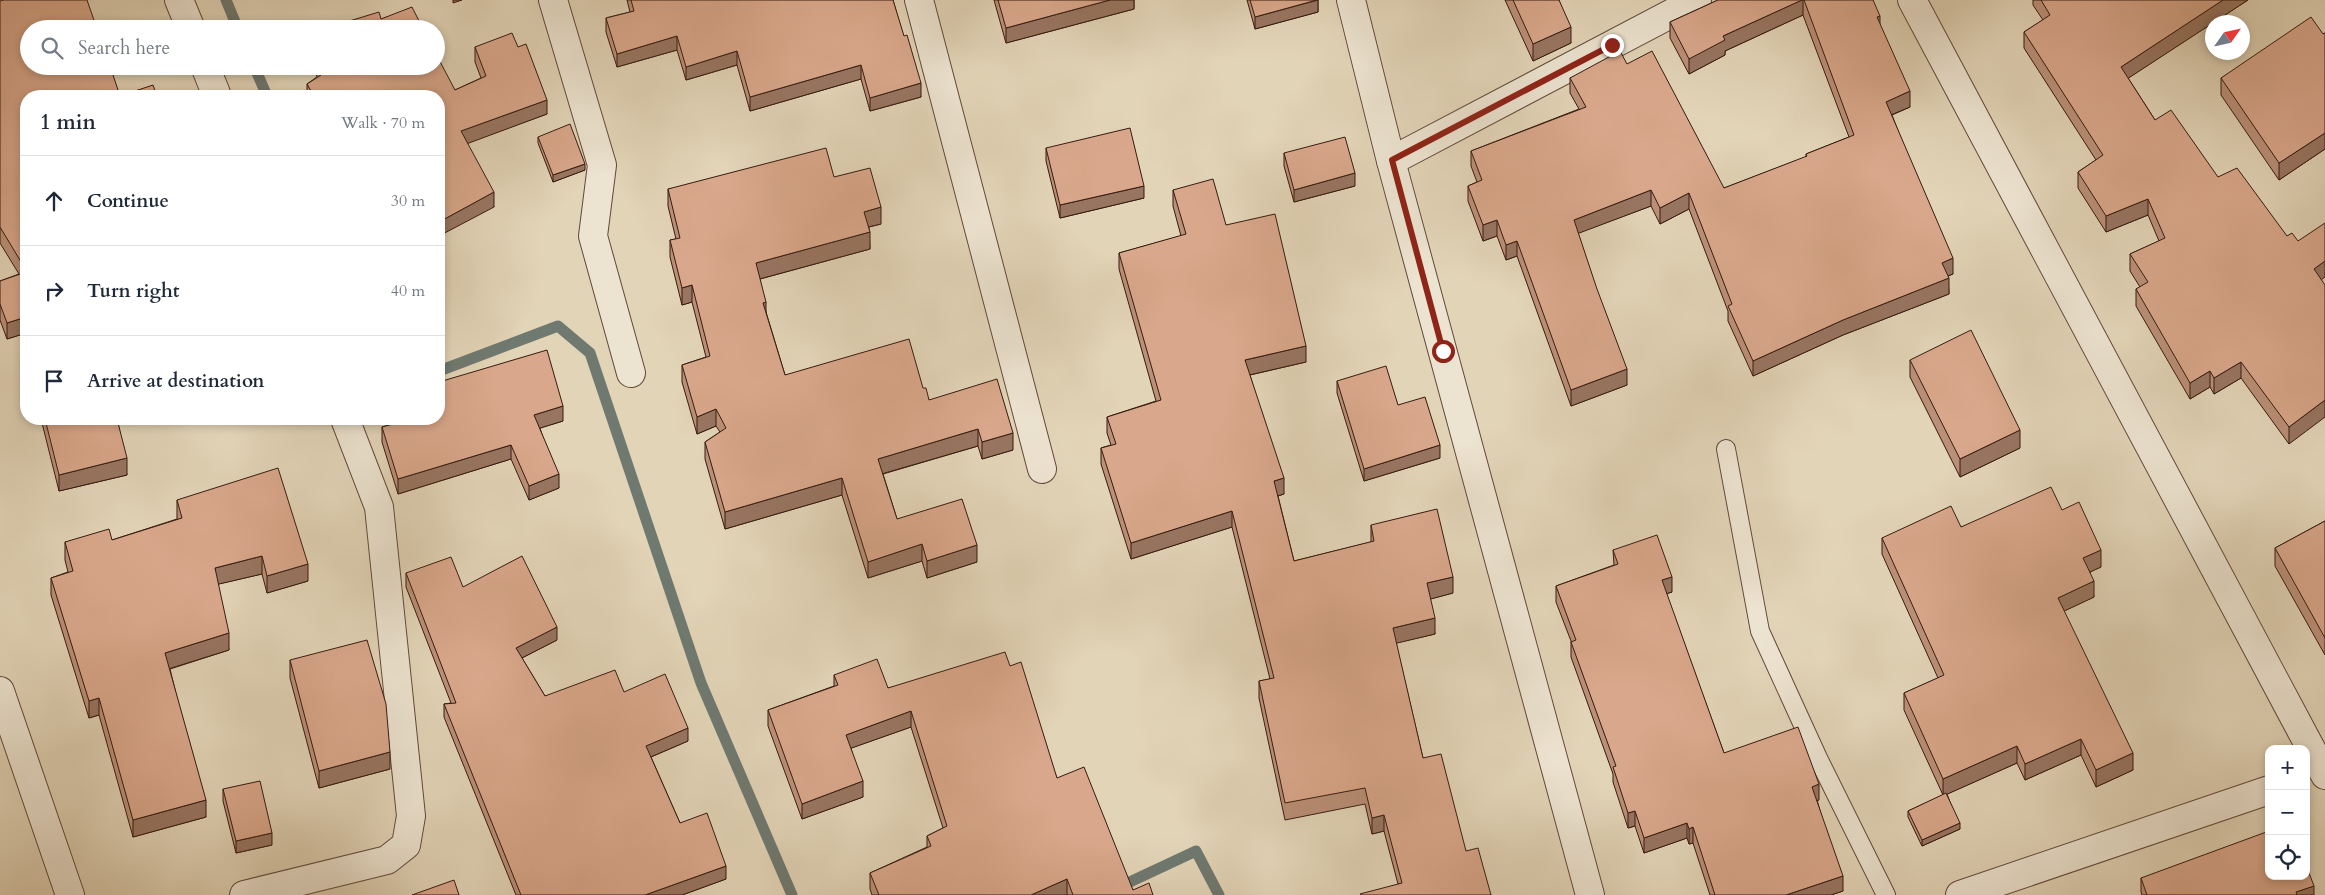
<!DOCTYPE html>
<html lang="en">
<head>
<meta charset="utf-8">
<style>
	:root { --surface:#fff; --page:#f2f2f3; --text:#1f2937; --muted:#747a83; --line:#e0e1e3 }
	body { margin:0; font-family:Cardo,serif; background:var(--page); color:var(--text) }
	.controls { position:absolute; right:15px; bottom:15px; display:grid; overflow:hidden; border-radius:10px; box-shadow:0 2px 8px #0003 }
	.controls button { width:45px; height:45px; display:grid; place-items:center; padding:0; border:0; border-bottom:1px solid var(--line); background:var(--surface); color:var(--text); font:25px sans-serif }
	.compass { position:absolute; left:2205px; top:15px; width:45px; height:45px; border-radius:50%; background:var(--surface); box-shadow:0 2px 8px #0003; rotate:56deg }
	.stop { position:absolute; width:15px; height:15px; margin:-11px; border:4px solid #8f2418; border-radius:50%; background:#fff }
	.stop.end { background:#8f2418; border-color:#fff; box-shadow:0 1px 5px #0008 }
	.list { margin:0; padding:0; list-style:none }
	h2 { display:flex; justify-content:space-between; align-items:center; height:65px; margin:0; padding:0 20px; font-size:21px }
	h2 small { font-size:16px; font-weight:400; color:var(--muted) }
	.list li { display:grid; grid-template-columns:32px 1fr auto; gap:15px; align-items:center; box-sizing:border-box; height:90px; padding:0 20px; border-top:1px solid var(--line) }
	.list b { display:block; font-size:19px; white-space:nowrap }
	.list em { font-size:16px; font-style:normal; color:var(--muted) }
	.icon { flex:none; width:28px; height:28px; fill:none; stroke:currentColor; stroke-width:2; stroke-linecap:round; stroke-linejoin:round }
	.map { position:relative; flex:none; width:2325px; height:895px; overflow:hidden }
	.search { position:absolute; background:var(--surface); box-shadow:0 2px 8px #0003; left:20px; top:20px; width:425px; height:55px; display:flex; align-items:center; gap:12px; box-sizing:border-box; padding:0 18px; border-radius:28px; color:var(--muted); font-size:19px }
	.panel { position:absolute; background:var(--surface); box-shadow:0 2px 8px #0003; left:20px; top:90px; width:425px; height:335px; border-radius:20px }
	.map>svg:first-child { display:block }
</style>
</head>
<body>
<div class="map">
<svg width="2325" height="895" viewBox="0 0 2325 895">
	<rect width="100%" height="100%" fill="#e2d4b7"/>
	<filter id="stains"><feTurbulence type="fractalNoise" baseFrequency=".004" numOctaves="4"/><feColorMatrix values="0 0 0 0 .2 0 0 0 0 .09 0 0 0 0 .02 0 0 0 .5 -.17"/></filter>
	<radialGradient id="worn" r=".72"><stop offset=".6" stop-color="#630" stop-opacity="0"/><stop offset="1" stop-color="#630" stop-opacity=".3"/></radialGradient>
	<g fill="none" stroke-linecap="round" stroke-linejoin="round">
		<g stroke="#6f7970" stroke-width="11">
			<path d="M 226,0 L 238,29"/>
			<path d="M 254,66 L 267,96"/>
			<path d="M 439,371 L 558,326 L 590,353 L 701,683 L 792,895"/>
			<path d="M 1102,895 L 1196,851 L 1219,895"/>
		</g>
		<g stroke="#61493a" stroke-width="20">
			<path id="service" d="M 1726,449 L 1760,631 L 1818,758 L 1886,895"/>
		</g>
		<g stroke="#61493a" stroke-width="30">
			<g id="minor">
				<path d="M 179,0 L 191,29"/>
				<path d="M 553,0 L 602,165 L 593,236 L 631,373"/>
				<path d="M 919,0 L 1042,469"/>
				<path d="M 1351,0 L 1391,161 L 1590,895"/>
				<path d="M 1912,0 L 2325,775"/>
				<path d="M 205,66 L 217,96"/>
				<path d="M 1391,161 L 1697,0"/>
				<path d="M 0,691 L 70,895"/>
				<path d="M 244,895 L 387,860 L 406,845 L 411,816 L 379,507 L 345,419"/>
				<path d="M 1960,895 L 2269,790"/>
			</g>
		</g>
		<use href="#service" stroke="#ece3d0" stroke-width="18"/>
		<use href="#minor" stroke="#ece3d0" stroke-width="28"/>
	</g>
	<g fill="#bb9078" stroke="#361b10">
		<path d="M 627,0 L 893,0 L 921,97 L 870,111 L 861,79 L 750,111 L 737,65 L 686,80 L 677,50 L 617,67 L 606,32 L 606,18 L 630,12 Z"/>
		<path d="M 994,0 L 1134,0 L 1134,9 L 1006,43 Z"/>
		<path d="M 1247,0 L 1318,0 L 1318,12 L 1255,29 Z"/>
		<path d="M 1505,0 L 1559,0 L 1571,43 L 1533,61 Z"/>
		<path d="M 1718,0 L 1873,0 L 1880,25 L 1910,107 L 1892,115 L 1953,274 L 1948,276 L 1949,294 L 1843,335 L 1753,376 L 1728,321 L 1728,311 L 1689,209 L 1660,224 L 1651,206 L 1578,233 L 1627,385 L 1571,406 L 1517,256 L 1506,260 L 1497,236 L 1483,241 L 1468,201 L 1468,186 L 1477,182 L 1471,166 L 1471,151 L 1579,109 L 1570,93 L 1570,78 L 1627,64 L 1724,188 L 1806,157 L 1806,154 L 1849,137 L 1803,15 L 1725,51 L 1725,55 L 1689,74 L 1670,38 L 1670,22 Z"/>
		<path d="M 2033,0 L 2248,0 L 2128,78 L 2155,120 L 2218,177 L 2287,236 L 2321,280 L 2289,444 L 2241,378 L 2214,394 L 2210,387 L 2190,399 L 2136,306 L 2136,289 L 2140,287 L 2130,271 L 2130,254 L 2159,241 L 2148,215 L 2106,232 L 2078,188 L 2078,172 L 2096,160 L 2024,48 L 2024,32 L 2043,20 L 2033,5 Z"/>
		<path d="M 0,1 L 120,96 L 157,96 L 26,96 L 26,333 L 7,339 L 0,320 L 0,281 L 19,274 L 0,243 Z"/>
		<path d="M 2325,33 L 2325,149 L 2279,180 L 2221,95 L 2221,78 Z"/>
		<path d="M 475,47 L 518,47 L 547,114 L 467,143 L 494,207 L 439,96 L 307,96 L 307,84 L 317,77 L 314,66 L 436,66 L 455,90 L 481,78 L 475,62 Z"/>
		<path d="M 538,137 L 585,170 L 553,182 L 538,143 Z"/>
		<path d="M 1046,148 L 1144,198 L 1060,218 L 1046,161 Z"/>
		<path d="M 1284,153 L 1355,186 L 1294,202 L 1284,166 Z"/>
		<path d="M 834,177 L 881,224 L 869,227 L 870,249 L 760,279 L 766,312 L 785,375 L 923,388 L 929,400 L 1013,450 L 982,459 L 978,446 L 883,474 L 897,519 L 977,562 L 927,578 L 922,561 L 868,578 L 842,495 L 725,529 L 705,459 L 705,442 L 720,432 L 716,426 L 697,434 L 682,382 L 682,365 L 706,357 L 692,302 L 682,305 L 670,257 L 670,240 L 676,239 L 668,206 L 668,189 Z"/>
		<path d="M 1173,190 L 1226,225 L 1306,362 L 1250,375 L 1284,494 L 1278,496 L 1294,561 L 1371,542 L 1371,525 L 1453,593 L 1430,599 L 1435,634 L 1396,643 L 1423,758 L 1466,851 L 1491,895 L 1398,884 L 1384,831 L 1372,834 L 1365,804 L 1285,820 L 1259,698 L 1259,681 L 1270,679 L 1232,527 L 1131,559 L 1101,464 L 1101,448 L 1111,445 L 1107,433 L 1107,417 L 1156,401 L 1119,269 L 1119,253 L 1181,236 L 1173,206 Z"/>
		<path d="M 1910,360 L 2020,448 L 1960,477 L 1910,377 Z"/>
		<path d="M 1337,381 L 1398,405 L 1440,458 L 1364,481 L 1337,393 Z"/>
		<path d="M 41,419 L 136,419 L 118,423 L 127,475 L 59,491 Z"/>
		<path d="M 387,419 L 563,421 L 540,428 L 559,488 L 529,500 L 511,459 L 398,494 L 382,442 L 382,427 L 389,425 Z"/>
		<path d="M 177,500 L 308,581 L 267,593 L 262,574 L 218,584 L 229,650 L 170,669 L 206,817 L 133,837 L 99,715 L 89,718 L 51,595 L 51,578 L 68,572 L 65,560 L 65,542 L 112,540 L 177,519 Z"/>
		<path d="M 2062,510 L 2101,567 L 2090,572 L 2094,597 L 2064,611 L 2133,770 L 2096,787 L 2081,755 L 2025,780 L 2017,763 L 1947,794 L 1960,829 L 1922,846 L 1908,817 L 1908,811 L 1943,795 L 1904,710 L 1904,693 L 1938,678 L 1882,554 L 1882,538 L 1961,527 Z"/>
		<path d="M 2325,521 L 2325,655 L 2275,566 L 2275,548 Z"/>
		<path d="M 1613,550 L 1672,592 L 1666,594 L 1724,753 L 1819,800 L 1817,800 L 1843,891 L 1831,895 L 1710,895 L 1693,843 L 1689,844 L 1687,838 L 1644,853 L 1635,826 L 1628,828 L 1613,782 L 1613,774 L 1571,657 L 1571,641 L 1556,602 L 1556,586 L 1614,565 Z"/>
		<path d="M 406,573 L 463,587 L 557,640 L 522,658 L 545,696 L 624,692 L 688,741 L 651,757 L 680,823 L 726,879 L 682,895 L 516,895 L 444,717 L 444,704 L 451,703 L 406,587 Z"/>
		<path d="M 290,660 L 390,769 L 319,788 L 290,678 Z"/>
		<path d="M 1010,666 L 1057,778 L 1133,890 L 1153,895 L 872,895 L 870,889 L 870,873 L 927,847 L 927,836 L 943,828 L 911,727 L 851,748 L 863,797 L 802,819 L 768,726 L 768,710 L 834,686 L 834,675 L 888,688 Z"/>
		<path d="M 223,789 L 272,845 L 236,853 L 223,801 Z"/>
		<path d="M 2141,878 L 2314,895 L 2142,895 L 2141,892 Z"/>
	</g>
	<g fill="#987561" stroke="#361b10">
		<path d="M 453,0 L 462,0 L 453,3 Z"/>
		<path d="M 1110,0 L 1134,0 L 1134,9 L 1006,43 L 1006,28 Z"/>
		<path d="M 1318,0 L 1318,12 L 1255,29 L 1255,17 Z"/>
		<path d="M 1802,0 L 1803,0 L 1803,15 L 1725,51 L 1725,55 L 1689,74 L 1689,59 L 1723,36 Z"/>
		<path d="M 2223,0 L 2248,0 L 2121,83 L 2121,67 Z"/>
		<path d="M 1880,16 L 1880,31 L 1877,17 Z"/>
		<path d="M 1571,27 L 1571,43 L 1533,61 L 1533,44 Z"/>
		<path d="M 677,36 L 677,50 L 617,67 L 617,54 Z"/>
		<path d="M 737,51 L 737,65 L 686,80 L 686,67 Z"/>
		<path d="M 861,65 L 861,79 L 750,111 L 750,97 Z"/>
		<path d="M 921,83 L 921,97 L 870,111 L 870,98 Z"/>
		<path d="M 1910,91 L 1910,107 L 1886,117 L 1886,102 Z"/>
		<path d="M 547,100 L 547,114 L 461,146 L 461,131 Z"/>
		<path d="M 2325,133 L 2325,149 L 2279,180 L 2279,163 Z"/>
		<path d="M 585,164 L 585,170 L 553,182 L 553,175 Z"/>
		<path d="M 1355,173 L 1355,186 L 1294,202 L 1294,190 Z"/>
		<path d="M 1144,186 L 1144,198 L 1060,218 L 1060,205 Z"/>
		<path d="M 1651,190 L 1651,206 L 1574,235 L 1574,220 Z"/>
		<path d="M 494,192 L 494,207 L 439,236 L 439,222 Z"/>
		<path d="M 1689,193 L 1689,209 L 1660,224 L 1660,208 Z"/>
		<path d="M 2148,199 L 2148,215 L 2106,232 L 2106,216 Z"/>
		<path d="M 881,207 L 881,224 L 864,228 L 864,212 Z"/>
		<path d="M 1497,220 L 1497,236 L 1483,241 L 1483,225 Z"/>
		<path d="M 870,232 L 870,249 L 756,280 L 756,263 Z"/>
		<path d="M 1517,241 L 1517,256 L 1506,260 L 1506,245 Z"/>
		<path d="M 1953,258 L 1953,274 L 1942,278 L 1942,263 Z"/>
		<path d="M 2325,261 L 2325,277 L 2314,285 L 2314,269 Z"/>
		<path d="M 1949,278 L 1949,294 L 1843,335 L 1753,376 L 1753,361 L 1843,320 Z"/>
		<path d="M 692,285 L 692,302 L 682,305 L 682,288 Z"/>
		<path d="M 766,302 L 766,319 L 763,303 Z"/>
		<path d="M 26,317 L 26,333 L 7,339 L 7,323 Z"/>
		<path d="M 1306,346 L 1306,362 L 1245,376 L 1245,360 Z"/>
		<path d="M 2241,362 L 2241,378 L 2214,394 L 2214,378 Z"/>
		<path d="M 1627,369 L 1627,385 L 1571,406 L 1571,390 Z"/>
		<path d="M 2210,371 L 2210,387 L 2190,399 L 2190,383 Z"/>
		<path d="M 2325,400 L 2325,417 L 2289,444 L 2289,427 Z"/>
		<path d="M 563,406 L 563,421 L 534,430 L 534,415 Z"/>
		<path d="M 716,409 L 716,426 L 697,434 L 697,417 Z"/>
		<path d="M 114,419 L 136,419 L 114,424 Z"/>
		<path d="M 978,429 L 978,446 L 878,475 L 878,459 Z"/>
		<path d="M 2020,430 L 2020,448 L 1960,477 L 1960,459 Z"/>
		<path d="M 1013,433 L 1013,450 L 982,459 L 982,442 Z"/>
		<path d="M 511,445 L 511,459 L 398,494 L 398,479 Z"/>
		<path d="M 1440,445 L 1440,458 L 1364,481 L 1364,469 Z"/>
		<path d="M 127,458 L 127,475 L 59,491 L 59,475 Z"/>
		<path d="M 559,474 L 559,488 L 529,500 L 529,486 Z"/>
		<path d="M 842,478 L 842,495 L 725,529 L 725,512 Z"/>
		<path d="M 1284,478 L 1284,494 L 1274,497 L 1274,481 Z"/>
		<path d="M 1232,511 L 1232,527 L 1131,559 L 1131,543 Z"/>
		<path d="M 922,544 L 922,561 L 868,578 L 868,562 Z"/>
		<path d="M 977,545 L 977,562 L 927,578 L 927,561 Z"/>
		<path d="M 2101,550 L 2101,567 L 2083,575 L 2083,558 Z"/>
		<path d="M 262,556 L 262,574 L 215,585 L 215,568 Z"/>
		<path d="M 308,564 L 308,581 L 267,593 L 267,576 Z"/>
		<path d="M 1453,577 L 1453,593 L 1427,600 L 1427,583 Z"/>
		<path d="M 1672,577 L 1672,592 L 1662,595 L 1662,580 Z"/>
		<path d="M 2094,581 L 2094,597 L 2058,614 L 2058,598 Z"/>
		<path d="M 1435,618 L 1435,634 L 1393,644 L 1393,628 Z"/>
		<path d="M 557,627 L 557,640 L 516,661 L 516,648 Z"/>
		<path d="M 229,633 L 229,650 L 165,670 L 165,653 Z"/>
		<path d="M 99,698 L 99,715 L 89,718 L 89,701 Z"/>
		<path d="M 911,711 L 911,727 L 846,750 L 846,735 Z"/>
		<path d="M 688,728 L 688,741 L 646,759 L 646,746 Z"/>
		<path d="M 2081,739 L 2081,755 L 2025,780 L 2025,764 Z"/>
		<path d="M 2017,746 L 2017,763 L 1943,796 L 1943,779 Z"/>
		<path d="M 390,752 L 390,769 L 319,788 L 319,771 Z"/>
		<path d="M 2133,753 L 2133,770 L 2096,787 L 2096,770 Z"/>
		<path d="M 863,781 L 863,797 L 802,819 L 802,804 Z"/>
		<path d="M 1819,784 L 1819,800 L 1812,802 L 1812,787 Z"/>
		<path d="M 206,800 L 206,817 L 133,837 L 133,820 Z"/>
		<path d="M 1635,811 L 1635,826 L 1628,828 L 1628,813 Z"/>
		<path d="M 1384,815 L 1384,831 L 1372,834 L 1372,818 Z"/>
		<path d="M 1687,823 L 1687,838 L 1644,853 L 1644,838 Z"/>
		<path d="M 1960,823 L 1960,829 L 1922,846 L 1922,840 Z"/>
		<path d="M 1693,827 L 1693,843 L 1689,844 L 1689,829 Z"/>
		<path d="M 272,833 L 272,845 L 236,853 L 236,841 Z"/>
		<path d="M 726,866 L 726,879 L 682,895 L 645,895 Z"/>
		<path d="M 1843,876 L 1843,891 L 1831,895 L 1786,895 Z"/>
		<path d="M 1067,879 L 1067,895 L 1031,895 Z"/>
		<path d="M 2314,886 L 2314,895 L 2296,895 L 2296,892 Z"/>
	</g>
	<g fill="#d9a78b" stroke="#361b10">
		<path d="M 4,0 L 87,0 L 97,29 L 29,29 L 29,66 L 110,66 L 120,96 L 153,85 L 157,96 L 26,96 L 26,270 L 0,227 L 0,1 Z"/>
		<path d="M 631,0 L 893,0 L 904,36 L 907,35 L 921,83 L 870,98 L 861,65 L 750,97 L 737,51 L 686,67 L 677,36 L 617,54 L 606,18 L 634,11 Z"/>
		<path d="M 998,0 L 1110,0 L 1006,28 Z"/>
		<path d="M 1250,0 L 1317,0 L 1255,17 Z"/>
		<path d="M 1513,0 L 1559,0 L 1571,27 L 1533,44 Z"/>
		<path d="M 1718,0 L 1802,0 L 1723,36 L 1725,40 L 1689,59 L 1670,22 Z"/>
		<path d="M 1804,0 L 1873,0 L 1880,16 L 1877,17 L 1910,91 L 1886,102 L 1953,258 L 1942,263 L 1949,278 L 1843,320 L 1753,361 L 1728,306 L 1732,304 L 1689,193 L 1660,208 L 1651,190 L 1574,220 L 1597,289 L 1627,369 L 1571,390 L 1517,241 L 1506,245 L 1497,220 L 1483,225 L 1468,186 L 1482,180 L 1471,151 L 1586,107 L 1570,78 L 1620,51 L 1627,64 L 1652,51 L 1724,188 L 1807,156 L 1806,154 L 1854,135 Z"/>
		<path d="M 2041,0 L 2223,0 L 2121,67 L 2155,120 L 2171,110 L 2218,177 L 2237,168 L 2287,236 L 2292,233 L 2298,241 L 2325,223 L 2325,261 L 2314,269 L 2325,285 L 2325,400 L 2289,427 L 2241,362 L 2214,378 L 2210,371 L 2190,383 L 2136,289 L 2148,282 L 2130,254 L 2165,238 L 2148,199 L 2106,216 L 2078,172 L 2103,155 L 2024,32 L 2050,15 Z"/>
		<path d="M 412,7 L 423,29 L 323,29 L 379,12 L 381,19 Z"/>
		<path d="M 2311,17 L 2323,34 L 2325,33 L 2325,133 L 2279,163 L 2221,78 Z"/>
		<path d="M 512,33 L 518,47 L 526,44 L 547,100 L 461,131 L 494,192 L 439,222 L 439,96 L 314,96 L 307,84 L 321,75 L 318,66 L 436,66 L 436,54 L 455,90 L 486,76 L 475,47 Z"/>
		<path d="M 570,124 L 585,164 L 553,175 L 538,137 Z"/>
		<path d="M 1130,128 L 1144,186 L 1060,205 L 1046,148 Z"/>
		<path d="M 1345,137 L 1355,173 L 1294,190 L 1284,153 Z"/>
		<path d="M 826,148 L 834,177 L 870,168 L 881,207 L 864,212 L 870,232 L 756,263 L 766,302 L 763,303 L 785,375 L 909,339 L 923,388 L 926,388 L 929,400 L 997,379 L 1013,433 L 982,442 L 978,429 L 878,459 L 897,519 L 962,499 L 977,545 L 927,561 L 922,544 L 868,562 L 842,478 L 725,512 L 705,442 L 726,428 L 716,409 L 697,417 L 682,365 L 710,356 L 692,285 L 682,288 L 670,240 L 680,238 L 668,189 Z"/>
		<path d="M 1213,179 L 1226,225 L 1275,214 L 1306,346 L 1245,360 L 1284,478 L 1274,481 L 1294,561 L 1374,541 L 1371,525 L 1437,509 L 1453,577 L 1427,583 L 1435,618 L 1393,628 L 1423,758 L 1441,754 L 1466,851 L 1478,848 L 1491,895 L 1361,895 L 1360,894 L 1402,883 L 1384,815 L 1372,818 L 1365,788 L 1285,803 L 1259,681 L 1274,678 L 1232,511 L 1131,543 L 1101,448 L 1116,444 L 1107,417 L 1161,400 L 1119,253 L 1186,234 L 1173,190 Z"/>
		<path d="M 26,272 L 26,317 L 7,323 L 0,304 L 0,281 Z"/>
		<path d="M 1971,330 L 2020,430 L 1960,459 L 1910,360 Z"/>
		<path d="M 547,350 L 563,406 L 534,415 L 559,474 L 529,486 L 511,445 L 398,479 L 382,427 L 393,424 L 392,419 L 439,419 L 439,382 Z"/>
		<path d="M 1386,366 L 1398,405 L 1425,397 L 1440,445 L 1364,469 L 1337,381 Z"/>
		<path d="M 45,419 L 117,419 L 127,458 L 59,475 Z"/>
		<path d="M 278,468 L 308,564 L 267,576 L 262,556 L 215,568 L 229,633 L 165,653 L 206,800 L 133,820 L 99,698 L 89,701 L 51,578 L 73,571 L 65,542 L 109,529 L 112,540 L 182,518 L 177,500 Z"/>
		<path d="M 2051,487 L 2062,510 L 2079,502 L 2101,550 L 2083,558 L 2094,581 L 2058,598 L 2133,753 L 2096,770 L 2081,739 L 2025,764 L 2017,746 L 1943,779 L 1904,693 L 1944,675 L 1882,538 L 1951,506 L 1961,527 Z"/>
		<path d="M 2325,521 L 2325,638 L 2275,548 Z"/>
		<path d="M 1657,535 L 1672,577 L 1662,580 L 1724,753 L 1798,727 L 1819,784 L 1812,787 L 1843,876 L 1786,895 L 1715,895 L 1693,827 L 1689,829 L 1687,823 L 1644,838 L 1635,811 L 1628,813 L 1613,767 L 1616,766 L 1571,642 L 1576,640 L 1556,586 L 1618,564 L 1613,550 Z"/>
		<path d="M 522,556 L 557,627 L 516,648 L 545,696 L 615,670 L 624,692 L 665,674 L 688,728 L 646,746 L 680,823 L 707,813 L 726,866 L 645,895 L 521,895 L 444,704 L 456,703 L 406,573 L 451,557 L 463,587 Z"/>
		<path d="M 367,640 L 386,704 L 390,752 L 319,771 L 290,660 Z"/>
		<path d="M 1005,652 L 1010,666 L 1021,662 L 1057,778 L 1084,767 L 1133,890 L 1149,883 L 1153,895 L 1073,895 L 1067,879 L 1031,895 L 878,895 L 879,895 L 870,873 L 931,846 L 927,836 L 947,826 L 911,711 L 846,735 L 863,781 L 802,804 L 768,710 L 838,685 L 834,675 L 877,659 L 888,688 Z"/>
		<path d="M 260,781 L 272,833 L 236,841 L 223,789 Z"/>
		<path d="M 1946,793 L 1960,823 L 1922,840 L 1908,811 Z"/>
		<path d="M 2269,831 L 2269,876 L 2306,876 L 2306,865 L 2314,886 L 2296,892 L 2297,895 L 2147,895 L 2141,878 Z"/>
		<path d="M 454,880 L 459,895 L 412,895 Z"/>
	</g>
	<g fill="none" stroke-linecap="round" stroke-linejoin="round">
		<path stroke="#8f2418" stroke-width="6" d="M 1443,351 L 1392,160 L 1612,45"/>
	</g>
	<rect width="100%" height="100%" filter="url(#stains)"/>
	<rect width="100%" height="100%" fill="url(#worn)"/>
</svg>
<div class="controls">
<button>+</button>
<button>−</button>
<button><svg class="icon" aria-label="locate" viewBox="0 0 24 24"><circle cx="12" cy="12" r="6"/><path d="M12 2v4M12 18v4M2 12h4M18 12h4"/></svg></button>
</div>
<svg class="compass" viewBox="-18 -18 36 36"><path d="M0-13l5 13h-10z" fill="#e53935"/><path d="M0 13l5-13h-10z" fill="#747a83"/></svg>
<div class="stop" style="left:1443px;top:351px"></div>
<div class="stop end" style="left:1612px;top:45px"></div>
<div class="search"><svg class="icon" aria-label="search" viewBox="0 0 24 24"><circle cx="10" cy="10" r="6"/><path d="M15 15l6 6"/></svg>Search here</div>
<section class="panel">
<h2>1 min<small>Walk · 70 m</small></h2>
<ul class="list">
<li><svg class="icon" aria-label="ahead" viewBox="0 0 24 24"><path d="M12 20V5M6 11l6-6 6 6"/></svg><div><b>Continue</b></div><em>30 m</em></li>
<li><svg class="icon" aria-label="right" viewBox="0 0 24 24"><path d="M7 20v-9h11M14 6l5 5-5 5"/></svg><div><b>Turn right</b></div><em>40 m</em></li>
<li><svg class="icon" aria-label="arrive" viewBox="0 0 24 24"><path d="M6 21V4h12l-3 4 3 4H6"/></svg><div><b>Arrive at destination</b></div></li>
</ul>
</section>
</div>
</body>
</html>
